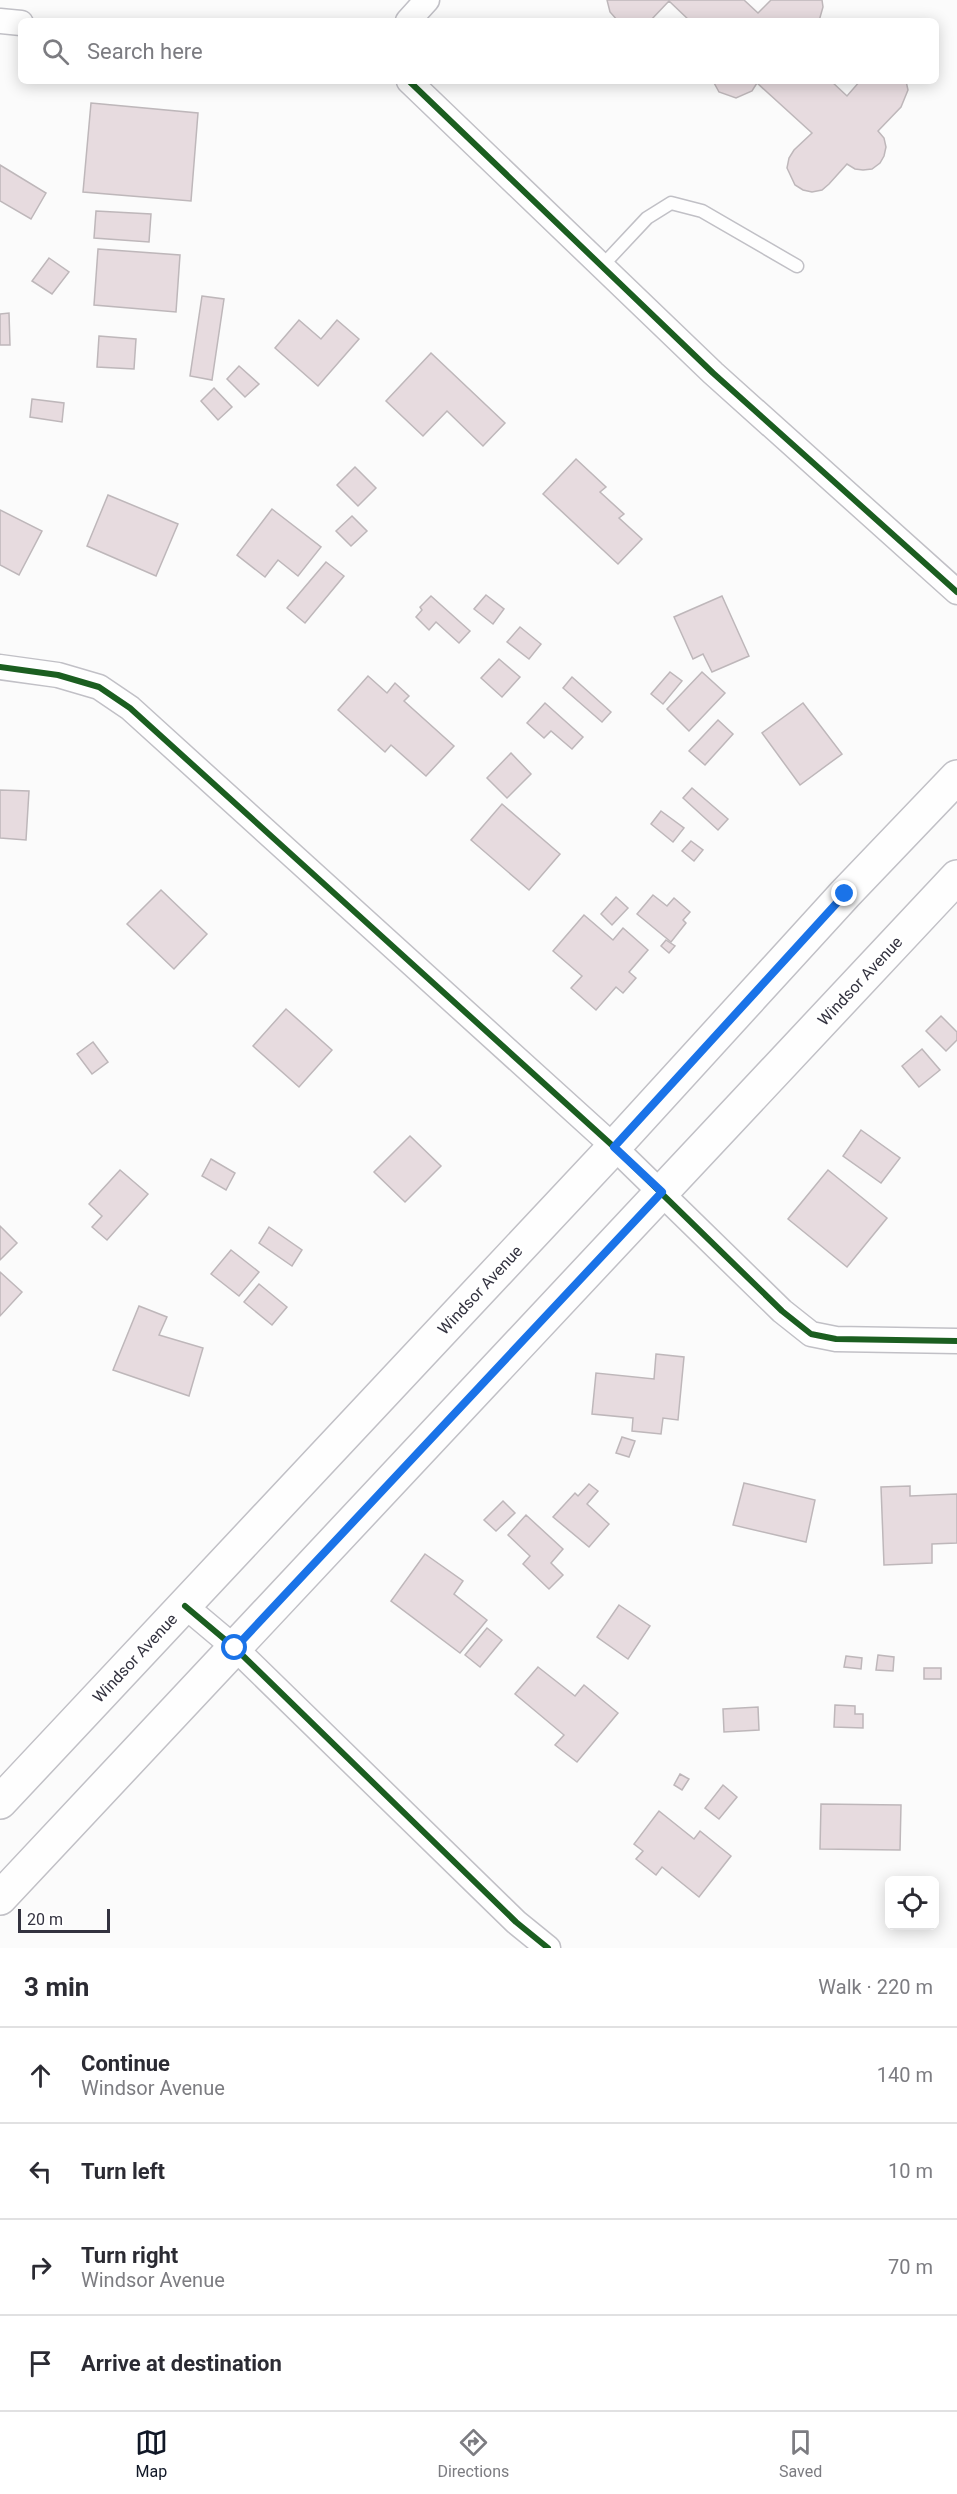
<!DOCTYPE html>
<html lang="en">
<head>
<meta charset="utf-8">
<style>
	:root { --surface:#fff; --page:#f7f7f7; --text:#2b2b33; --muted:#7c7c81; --line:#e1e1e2; --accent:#111827 }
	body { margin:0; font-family:Roboto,sans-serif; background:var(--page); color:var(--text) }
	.controls { position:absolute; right:18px; bottom:18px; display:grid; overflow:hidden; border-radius:9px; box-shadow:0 3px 15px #0003 }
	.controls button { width:54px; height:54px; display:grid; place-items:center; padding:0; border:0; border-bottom:2px solid var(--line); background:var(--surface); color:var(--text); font:30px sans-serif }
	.scale { position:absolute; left:18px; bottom:15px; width:92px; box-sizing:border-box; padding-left:6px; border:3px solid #33323f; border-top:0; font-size:16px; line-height:21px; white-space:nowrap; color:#33323f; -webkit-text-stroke:4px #fff; paint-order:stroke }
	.stop { position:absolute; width:18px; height:18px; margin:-14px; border:4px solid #1a73e8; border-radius:50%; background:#fff }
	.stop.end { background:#1a73e8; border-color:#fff; box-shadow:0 2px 6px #0008 }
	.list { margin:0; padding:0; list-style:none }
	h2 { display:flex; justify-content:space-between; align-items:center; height:78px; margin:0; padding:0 24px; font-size:26px }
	h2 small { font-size:20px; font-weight:400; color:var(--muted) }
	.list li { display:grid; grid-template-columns:39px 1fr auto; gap:18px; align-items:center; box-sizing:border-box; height:96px; padding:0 24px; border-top:2px solid var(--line) }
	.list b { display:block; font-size:22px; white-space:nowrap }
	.list p { margin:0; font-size:20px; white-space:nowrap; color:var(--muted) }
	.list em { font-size:20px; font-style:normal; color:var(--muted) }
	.icon { flex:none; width:33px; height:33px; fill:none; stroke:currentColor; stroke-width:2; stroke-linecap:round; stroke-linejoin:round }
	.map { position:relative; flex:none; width:957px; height:1948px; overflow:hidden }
	.search { position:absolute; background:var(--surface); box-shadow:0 3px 15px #0003; left:18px; right:18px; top:18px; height:66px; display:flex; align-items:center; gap:15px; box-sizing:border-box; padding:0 21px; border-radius:9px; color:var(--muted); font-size:22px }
	.sheet { height:462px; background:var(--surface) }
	nav { display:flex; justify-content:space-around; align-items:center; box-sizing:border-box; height:84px; border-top:2px solid var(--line); background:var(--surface); font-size:16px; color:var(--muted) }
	nav a { display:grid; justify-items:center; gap:3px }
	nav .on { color:var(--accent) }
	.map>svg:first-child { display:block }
</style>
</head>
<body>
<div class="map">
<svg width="957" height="1948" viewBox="0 0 957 1948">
	<rect width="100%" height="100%" fill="#fbfbfb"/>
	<g fill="#e7dbdf" stroke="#beb7ba" stroke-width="1.5">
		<path d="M 607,0 L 744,0 L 758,13 L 771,0 L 822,0 L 823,7 L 819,21 L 690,21 L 669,1 L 650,21 L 618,21 L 610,12 Z"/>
		<path d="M 713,81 L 831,81 L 847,96 L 860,81 L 906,81 L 908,90 L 901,107 L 878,131 L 884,138 L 886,147 L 884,156 L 880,163 L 872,169 L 863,170 L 855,169 L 847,164 L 829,184 L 822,190 L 812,192 L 803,190 L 795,185 L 787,168 L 789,158 L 794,150 L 812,133 L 757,83 L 752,91 L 736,98 L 719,92 Z"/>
		<path d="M 91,103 L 198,113 L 191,201 L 83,192 Z"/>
		<path d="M 0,165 L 46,193 L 31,219 L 0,201 Z"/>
		<path d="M 96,211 L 151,214 L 149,242 L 94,238 Z"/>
		<path d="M 98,249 L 180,255 L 176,312 L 94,305 Z"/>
		<path d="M 49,258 L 69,272 L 52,294 L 32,281 Z"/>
		<path d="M 202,296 L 224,299 L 212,380 L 190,376 Z"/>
		<path d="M 9,313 L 10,345 L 0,345 L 0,314 Z"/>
		<path d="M 299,320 L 321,339 L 337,320 L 359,339 L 318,386 L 275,348 Z"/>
		<path d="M 99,336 L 136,339 L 134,369 L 97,367 Z"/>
		<path d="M 431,353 L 505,423 L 483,446 L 447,411 L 423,436 L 386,401 Z"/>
		<path d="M 239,366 L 259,384 L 245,397 L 227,379 Z"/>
		<path d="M 214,388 L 232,407 L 218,420 L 201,401 Z"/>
		<path d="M 32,399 L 64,403 L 62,422 L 30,417 Z"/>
		<path d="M 576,459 L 606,487 L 600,492 L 624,514 L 619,518 L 642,539 L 618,564 L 543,494 Z"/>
		<path d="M 355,467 L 376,488 L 358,506 L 337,485 Z"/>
		<path d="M 108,495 L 178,524 L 156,576 L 87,546 Z"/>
		<path d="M 272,509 L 321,547 L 298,576 L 278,560 L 265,577 L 237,555 Z"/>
		<path d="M 0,510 L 42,531 L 19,575 L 0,565 Z"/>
		<path d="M 352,516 L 367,531 L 351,546 L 336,531 Z"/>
		<path d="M 326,562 L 344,576 L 305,623 L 287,608 Z"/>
		<path d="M 486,595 L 504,609 L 493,624 L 474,609 Z"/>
		<path d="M 431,596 L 470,631 L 459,643 L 436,622 L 429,630 L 416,617 L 422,610 L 420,607 Z"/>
		<path d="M 722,596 L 749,656 L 712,672 L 703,654 L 693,659 L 674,617 Z"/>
		<path d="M 520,627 L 541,644 L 529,659 L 507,642 Z"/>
		<path d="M 499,659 L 520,677 L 502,697 L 481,678 Z"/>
		<path d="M 670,672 L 682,681 L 663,704 L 651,694 Z"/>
		<path d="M 702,672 L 725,693 L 689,731 L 667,709 Z"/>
		<path d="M 368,676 L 387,693 L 395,683 L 409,696 L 404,701 L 454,746 L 426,776 L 391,745 L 385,752 L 338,710 Z"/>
		<path d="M 572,677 L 611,712 L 602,722 L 563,688 Z"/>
		<path d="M 545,703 L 583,737 L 572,749 L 551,731 L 544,738 L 527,723 Z"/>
		<path d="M 803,703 L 842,754 L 800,785 L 762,733 Z"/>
		<path d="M 718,720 L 733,734 L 705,765 L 689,751 Z"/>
		<path d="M 511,753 L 531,774 L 507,798 L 487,778 Z"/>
		<path d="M 692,788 L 728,819 L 718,830 L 683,798 Z"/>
		<path d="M 0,790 L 29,791 L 26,840 L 0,838 Z"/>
		<path d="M 502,804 L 560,854 L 529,890 L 471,840 Z"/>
		<path d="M 661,811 L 684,828 L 673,842 L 651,824 Z"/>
		<path d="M 691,841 L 703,850 L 694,861 L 682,851 Z"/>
		<path d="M 161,890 L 207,934 L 174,969 L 127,924 Z"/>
		<path d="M 653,895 L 667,906 L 674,898 L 690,912 L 683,920 L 686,923 L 671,942 L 637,914 Z"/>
		<path d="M 616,897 L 628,908 L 612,925 L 601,914 Z"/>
		<path d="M 584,915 L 613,940 L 623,928 L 648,950 L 629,972 L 636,978 L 623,993 L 616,987 L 596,1010 L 571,988 L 582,976 L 553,951 Z"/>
		<path d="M 666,940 L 675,946 L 669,953 L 661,946 Z"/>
		<path d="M 286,1009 L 332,1050 L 299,1087 L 253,1046 Z"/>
		<path d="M 941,1016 L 957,1032 L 957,1040 L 946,1051 L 926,1031 Z"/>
		<path d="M 93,1042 L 108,1062 L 92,1074 L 77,1054 Z"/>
		<path d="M 922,1049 L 940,1070 L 919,1087 L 902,1066 Z"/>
		<path d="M 861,1130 L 900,1158 L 881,1183 L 843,1156 Z"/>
		<path d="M 410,1136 L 441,1166 L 405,1202 L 374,1172 Z"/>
		<path d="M 211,1159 L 235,1173 L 226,1190 L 202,1176 Z"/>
		<path d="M 120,1170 L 148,1194 L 107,1240 L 92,1227 L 102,1216 L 89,1204 Z"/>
		<path d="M 828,1170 L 887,1218 L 847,1267 L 788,1219 Z"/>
		<path d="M 0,1226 L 17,1243 L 0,1260 Z"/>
		<path d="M 269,1227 L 302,1250 L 292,1266 L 259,1243 Z"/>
		<path d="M 231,1250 L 259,1272 L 239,1296 L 211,1274 Z"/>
		<path d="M 0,1272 L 22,1292 L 0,1316 Z"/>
		<path d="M 259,1284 L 287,1307 L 272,1325 L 244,1302 Z"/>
		<path d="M 139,1306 L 167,1317 L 159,1335 L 203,1348 L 189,1396 L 113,1370 Z"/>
		<path d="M 656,1354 L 684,1357 L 678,1420 L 663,1418 L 661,1434 L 632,1431 L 633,1418 L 592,1414 L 596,1373 L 654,1379 Z"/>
		<path d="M 622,1437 L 635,1441 L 629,1457 L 616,1453 Z"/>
		<path d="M 744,1483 L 815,1500 L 806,1542 L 733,1525 Z"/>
		<path d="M 589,1484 L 598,1491 L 587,1504 L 609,1524 L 589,1547 L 553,1517 L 575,1493 L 578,1496 Z"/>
		<path d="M 910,1486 L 910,1496 L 957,1494 L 957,1543 L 932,1544 L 932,1563 L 884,1565 L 881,1487 Z"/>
		<path d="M 503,1501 L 515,1513 L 496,1531 L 484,1520 Z"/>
		<path d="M 526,1515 L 563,1549 L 551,1563 L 563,1575 L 549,1589 L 523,1564 L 530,1556 L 508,1535 Z"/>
		<path d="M 425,1554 L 463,1581 L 454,1594 L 487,1620 L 460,1653 L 391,1601 Z"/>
		<path d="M 619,1605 L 650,1626 L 628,1659 L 597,1637 Z"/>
		<path d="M 487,1628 L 502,1640 L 480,1667 L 465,1655 Z"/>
		<path d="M 878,1655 L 894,1657 L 893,1671 L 876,1670 Z"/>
		<path d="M 846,1656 L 862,1658 L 861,1669 L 844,1667 Z"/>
		<path d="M 538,1667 L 575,1696 L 584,1685 L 618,1713 L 577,1762 L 555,1745 L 564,1735 L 515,1694 Z"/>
		<rect x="924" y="1668" width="17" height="11"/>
		<path d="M 835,1705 L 855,1706 L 855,1714 L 863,1714 L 863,1728 L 834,1727 Z"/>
		<path d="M 758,1707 L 759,1730 L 724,1732 L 723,1709 Z"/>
		<path d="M 680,1774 L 689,1779 L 682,1790 L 674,1785 Z"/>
		<path d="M 723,1785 L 737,1797 L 719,1819 L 705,1808 Z"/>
		<path d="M 821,1804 L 901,1805 L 900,1850 L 820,1849 Z"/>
		<path d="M 659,1811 L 694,1839 L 700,1831 L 731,1856 L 699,1897 L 662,1867 L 656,1875 L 636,1859 L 643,1851 L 634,1844 Z"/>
	</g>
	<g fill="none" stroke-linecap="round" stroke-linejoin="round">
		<g stroke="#c1c0c6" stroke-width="15">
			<path id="lane" d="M 602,266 L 647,218 L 671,203 L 702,211 L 797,266"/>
		</g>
		<g stroke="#c1c0c6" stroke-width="27">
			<g id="street">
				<path d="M 0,21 L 21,23"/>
				<path d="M 408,21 L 427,0"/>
				<path d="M 409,81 L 713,373 L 957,592"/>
				<path d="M 0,667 L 58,675 L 99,687 L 130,708 L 614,1147 L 782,1311 L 811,1334 L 836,1339 L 957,1341"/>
				<path d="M 185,1606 L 235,1648 L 516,1922 L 548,1948"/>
			</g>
		</g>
		<g stroke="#c1c0c6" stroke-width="36">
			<g id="secondary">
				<path d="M 0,1802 L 614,1147 L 845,894 L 957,777"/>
				<path d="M 0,1898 L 957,877"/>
			</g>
		</g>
		<use href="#lane" stroke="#fefefe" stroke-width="12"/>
		<use href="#street" stroke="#fefefe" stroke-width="24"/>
		<use href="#secondary" stroke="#fefefe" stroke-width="33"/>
		<g stroke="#fff" stroke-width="10">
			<g id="cycleway">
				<path d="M 409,81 L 713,373 L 957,592"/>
				<path d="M 0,667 L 58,675 L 99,687 L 130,708 L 614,1147 L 782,1311 L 811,1334 L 836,1339 L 957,1341"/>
				<path d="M 185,1606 L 235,1648 L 516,1922 L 548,1948"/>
			</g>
		</g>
		<use href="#cycleway" stroke="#1b5e20" stroke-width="6"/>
	</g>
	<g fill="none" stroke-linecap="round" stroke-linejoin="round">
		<path stroke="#1a73e8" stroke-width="8" d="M 235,1648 L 662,1192 L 614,1147 L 845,894"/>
	</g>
	<g text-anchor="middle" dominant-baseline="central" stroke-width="6" stroke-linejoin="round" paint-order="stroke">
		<g font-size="16" fill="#33323f" stroke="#fff">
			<text transform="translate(860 981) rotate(-47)">Windsor Avenue</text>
			<text transform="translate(480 1290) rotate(-47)">Windsor Avenue</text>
			<text transform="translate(135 1658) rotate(-47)">Windsor Avenue</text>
		</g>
	</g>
</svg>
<div class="controls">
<button><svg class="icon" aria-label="locate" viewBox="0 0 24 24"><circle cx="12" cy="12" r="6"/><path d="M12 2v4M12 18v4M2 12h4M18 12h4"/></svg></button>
</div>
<div class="scale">20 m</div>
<div class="stop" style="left:235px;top:1648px"></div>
<div class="stop end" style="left:845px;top:894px"></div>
<div class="search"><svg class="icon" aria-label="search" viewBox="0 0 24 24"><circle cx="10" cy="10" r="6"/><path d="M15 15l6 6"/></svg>Search here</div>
</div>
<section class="sheet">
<h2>3 min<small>Walk · 220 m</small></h2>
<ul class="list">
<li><svg class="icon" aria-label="ahead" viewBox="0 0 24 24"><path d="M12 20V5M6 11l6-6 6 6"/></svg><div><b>Continue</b><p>Windsor Avenue</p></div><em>140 m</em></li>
<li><svg class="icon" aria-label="left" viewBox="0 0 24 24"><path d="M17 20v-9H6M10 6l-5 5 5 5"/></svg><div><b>Turn left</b></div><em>10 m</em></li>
<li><svg class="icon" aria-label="right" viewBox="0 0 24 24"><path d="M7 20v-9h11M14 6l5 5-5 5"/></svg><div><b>Turn right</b><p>Windsor Avenue</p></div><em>70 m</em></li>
<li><svg class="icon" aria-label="arrive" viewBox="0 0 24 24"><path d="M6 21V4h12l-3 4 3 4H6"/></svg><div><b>Arrive at destination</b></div></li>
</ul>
</section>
<nav>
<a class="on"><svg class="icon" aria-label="map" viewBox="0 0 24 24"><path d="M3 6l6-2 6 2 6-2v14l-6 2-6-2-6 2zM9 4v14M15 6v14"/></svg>Map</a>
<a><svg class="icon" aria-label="directions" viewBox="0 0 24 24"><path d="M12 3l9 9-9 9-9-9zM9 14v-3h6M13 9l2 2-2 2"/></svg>Directions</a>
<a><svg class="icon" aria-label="saved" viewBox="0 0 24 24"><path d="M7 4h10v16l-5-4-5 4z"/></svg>Saved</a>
</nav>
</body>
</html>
